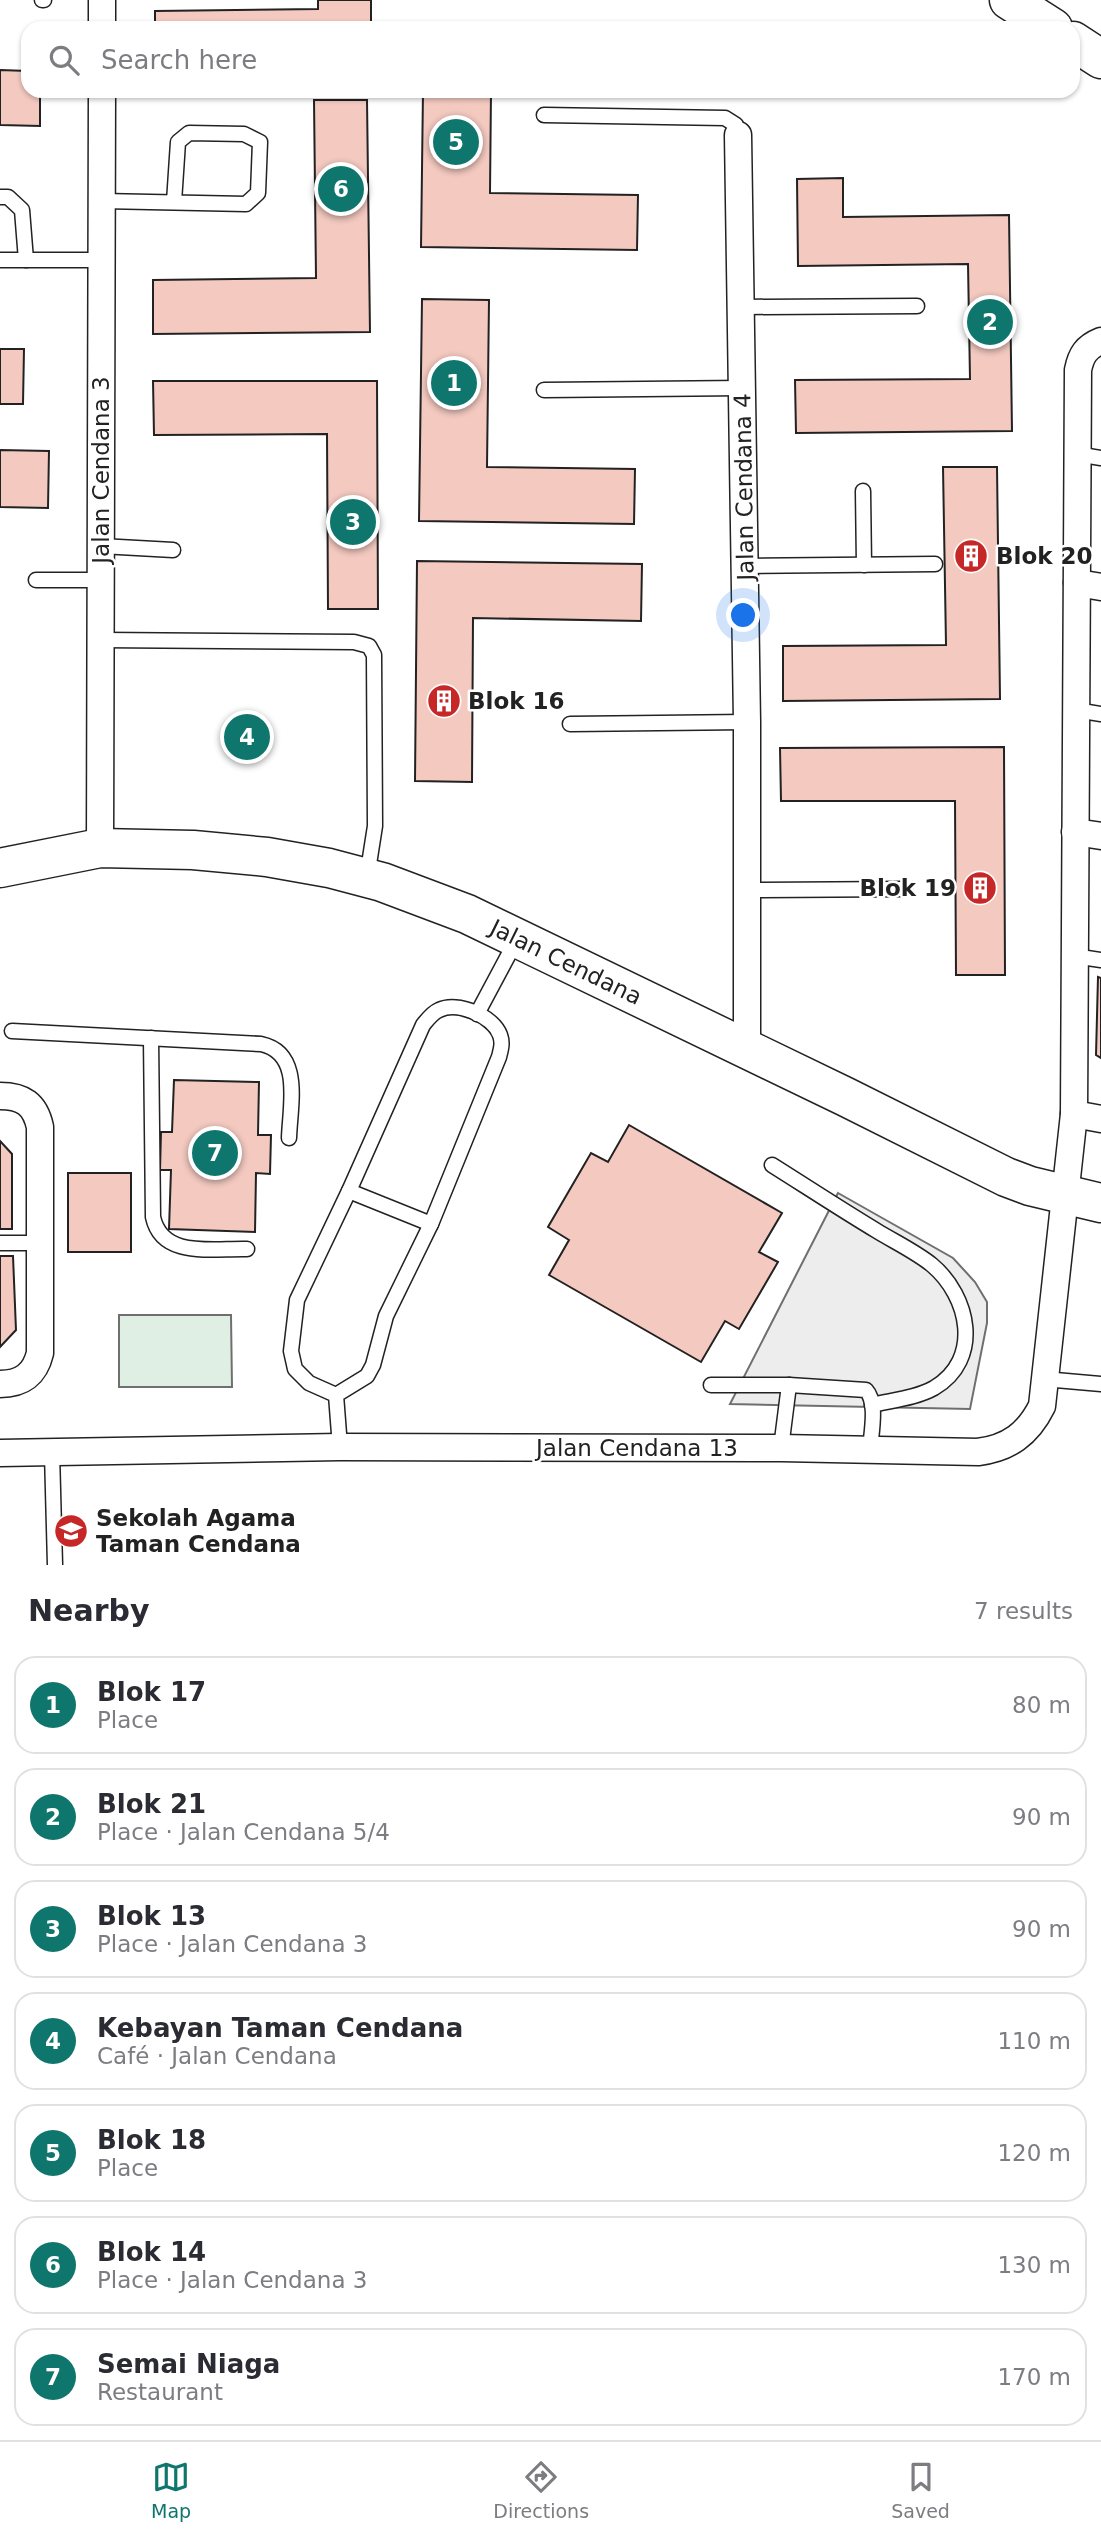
<!DOCTYPE html>
<html lang="en">
<head>
<meta charset="utf-8">
<style>
	:root { --surface:#fff; --page:#f2f2f3; --text:#2b2b33; --muted:#7c7c81; --line:#e1e1e2; --accent:#0f766e }
	body { margin:0; font-family:"DejaVu Sans",sans-serif; background:var(--page); color:var(--text) }
	.you { position:absolute; left:744px; top:616px; width:24px; height:24px; margin:-18px; border:5px solid #fff; border-radius:50%; background:#1a73e8; box-shadow:0 0 0 10px #1a73e833 }
	.badge { display:grid; place-items:center; width:46px; height:46px; border-radius:50%; background:var(--accent); color:#fff; font-size:23px; font-weight:700 }
	.pin { position:absolute; translate:-50% -50%; border:4px solid #fff; box-shadow:0 2px 7px #0006 }
	.list { margin:0; padding:0; list-style:none }
	h2 { display:flex; justify-content:space-between; align-items:center; height:91px; margin:0; padding:0 28px; font-size:30px }
	h2 small { font-size:23px; font-weight:400; color:var(--muted) }
	.list li { display:grid; grid-template-columns:46px 1fr auto; gap:21px; align-items:center; box-sizing:border-box; height:98px; margin:0 14px 14px; padding:0 14px; border:2px solid var(--line); border-radius:21px }
	.list b { display:block; font-size:26px; white-space:nowrap }
	.list p { margin:0; font-size:23px; white-space:nowrap; color:var(--muted) }
	.list em { font-size:23px; font-style:normal; color:var(--muted) }
	.icon { flex:none; width:38px; height:38px; fill:none; stroke:currentColor; stroke-width:2; stroke-linecap:round; stroke-linejoin:round }
	.map { position:relative; flex:none; width:1101px; height:1565px; overflow:hidden }
	.search { position:absolute; background:var(--surface); box-shadow:0 2px 5px #0004; left:21px; right:21px; top:21px; height:77px; display:flex; align-items:center; gap:18px; box-sizing:border-box; padding:0 24px; border-radius:21px; color:var(--muted); font-size:26px }
	.sheet { height:875px; background:var(--surface) }
	nav { display:flex; justify-content:space-around; align-items:center; box-sizing:border-box; height:98px; border-top:2px solid var(--line); background:var(--surface); font-size:19px; color:var(--muted) }
	nav a { display:grid; justify-items:center; gap:4px }
	nav .on { color:var(--accent) }
	.map>svg:first-child { display:block }
</style>
</head>
<body>
<div class="map">
<svg width="1101" height="1565" viewBox="0 0 1101 1565">
	<rect width="100%" height="100%" fill="#fff"/>
	<path fill="#e0efe3" stroke="#6f6f6f" stroke-width="2" d="M 119,1315 L 231,1315 L 232,1387 L 119,1387 Z"/>
	<path fill="#ededed" stroke="#6f6f6f" stroke-width="2" d="M 838,1193 L 953,1258 L 975,1282 L 987,1302 L 987,1323 L 970,1409 L 730,1404 Z"/>
	<g fill="#f3c9c0" stroke="#222" stroke-width="2">
		<path d="M 318,0 L 371,0 L 371,28 L 155,28 L 155,11 L 318,9 Z"/>
		<path d="M 424,25 L 492,26 L 492,28 L 424,28 Z"/>
		<path d="M 0,70 L 28,71 L 28,91 L 40,91 L 40,126 L 0,125 Z"/>
		<path d="M 423,91 L 491,91 L 490,193 L 638,195 L 637,250 L 421,247 Z"/>
		<path d="M 314,100 L 367,100 L 370,332 L 153,334 L 153,280 L 316,278 Z"/>
		<path d="M 843,178 L 843,217 L 1009,215 L 1012,431 L 796,433 L 795,380 L 970,379 L 968,264 L 798,266 L 797,179 Z"/>
		<path d="M 422,299 L 489,300 L 487,467 L 635,469 L 634,524 L 419,521 Z"/>
		<path d="M 0,349 L 24,349 L 23,404 L 0,404 Z"/>
		<path d="M 153,381 L 377,381 L 378,609 L 328,609 L 327,434 L 154,435 Z"/>
		<path d="M 0,450 L 49,451 L 48,508 L 0,507 Z"/>
		<path d="M 943,467 L 997,467 L 1000,699 L 783,701 L 783,646 L 946,645 Z"/>
		<path d="M 417,561 L 642,564 L 641,621 L 473,618 L 472,782 L 415,781 Z"/>
		<path d="M 1004,747 L 1005,975 L 956,975 L 955,801 L 781,801 L 780,748 Z"/>
		<path d="M 1098,977 L 1101,978 L 1101,1058 L 1096,1055 Z"/>
		<path d="M 174,1080 L 259,1082 L 258,1135 L 271,1135 L 270,1174 L 256,1173 L 255,1232 L 169,1229 L 171,1170 L 160,1170 L 161,1132 L 172,1132 Z"/>
		<path d="M 629,1125 L 782,1213 L 759,1252 L 778,1262 L 739,1329 L 725,1321 L 701,1362 L 549,1275 L 569,1240 L 548,1227 L 591,1153 L 608,1162 Z"/>
		<path d="M 0,1141 L 12,1154 L 12,1229 L 0,1229 Z"/>
		<rect x="68" y="1173" width="63" height="79"/>
		<path d="M 0,1256 L 13,1256 L 16,1330 L 0,1347 Z"/>
	</g>
	<g fill="none" stroke-linecap="round" stroke-linejoin="round">
		<g stroke="#222" stroke-width="17">
			<g id="lane">
				<path d="M 42,0 L 44,0"/>
				<path d="M 544,115 L 725,118 L 736,125 L 738,135"/>
				<path d="M 0,197 L 8,197 L 22,210 L 26,260"/>
				<path d="M 102,201 L 246,204 L 258,193 L 260,142 L 244,134 L 189,133 L 178,142 L 174,202"/>
				<path d="M 0,260 L 102,260"/>
				<path d="M 742,307 L 917,306"/>
				<path d="M 544,390 L 743,388"/>
				<path d="M 1077,454 L 1101,458"/>
				<path d="M 863,491 L 864,565"/>
				<path d="M 101,546 L 173,550"/>
				<path d="M 745,566 L 935,564"/>
				<path d="M 36,580 L 101,580"/>
				<path d="M 101,640 L 354,642 L 369,646 L 374,655 L 375,826 L 367,877"/>
				<path d="M 1076,710 L 1101,714"/>
				<path d="M 570,724 L 747,722"/>
				<path d="M 748,890 L 905,889"/>
				<path d="M 1074,956 L 1101,960"/>
				<path d="M 477,1014 L 517,939"/>
				<path d="M 12,1031 L 261,1044 C 303,1053 290,1105 289,1138"/>
				<path d="M 151,1038 L 153,1217 C 162,1259 213,1248 247,1249"/>
				<path d="M 772,1165 C 807,1187 842,1210 877,1231 C 895,1242 916,1252 932,1265 C 969,1296 983,1359 934,1388 C 916,1398 893,1400 872,1405"/>
				<path d="M 349,1191 L 431,1224"/>
				<path d="M 0,1243 L 40,1243"/>
				<path d="M 1044,1379 L 1101,1384"/>
				<path d="M 711,1385 L 789,1385 L 866,1390 C 878,1403 871,1433 870,1450"/>
				<path d="M 336,1395 L 367,1376 L 373,1365 L 386,1316 L 431,1224 L 499,1057 C 501,1049 503,1043 500,1035 C 493,1016 458,1001 439,1010 C 432,1013 428,1019 423,1025 L 349,1191 L 297,1300 L 291,1351 L 295,1369 L 309,1383 L 336,1395 L 340,1447"/>
				<path d="M 781,1448 L 789,1385"/>
				<path d="M 52,1453 L 55,1565"/>
			</g>
		</g>
		<g stroke="#222" stroke-width="29">
			<g id="street">
				<path d="M 102,28 L 102,0"/>
				<path d="M 738,135 L 747,722 L 747,1050"/>
				<path d="M 1077,583 L 1101,587"/>
				<path d="M 1075,832 L 1101,836"/>
				<path d="M 100,848 L 102,91"/>
				<path d="M 0,1096 C 23,1096 35,1104 40,1127 L 40,1353 C 35,1374 22,1384 0,1384"/>
				<path d="M 1074,1114 L 1101,1119"/>
				<path d="M 0,1453 L 340,1447 L 781,1448 L 978,1452 C 1009,1448 1028,1434 1042,1406 L 1074,1114 L 1078,370 C 1081,355 1086,347 1101,341"/>
			</g>
		</g>
		<g stroke="#222" stroke-width="41">
			<path id="secondary" d="M 0,868 L 100,848 L 193,850 L 267,857 L 329,868 L 382,882 L 467,914 L 846,1097 L 1006,1177 L 1030,1186 L 1101,1203"/>
		</g>
		<g stroke="#222" stroke-width="41">
			<g id="primary">
				<path d="M 1009,0 L 1053,28"/>
				<path d="M 1073,41 L 1101,59"/>
			</g>
		</g>
		<use href="#lane" stroke="#fff" stroke-width="14"/>
		<use href="#street" stroke="#fff" stroke-width="26"/>
		<use href="#secondary" stroke="#fff" stroke-width="38"/>
		<use href="#primary" stroke="#fff" stroke-width="38"/>
	</g>
	<defs>
		<g id="building-disc" transform="scale(1.75)"><circle r="9.5" fill="#c62828" stroke="#fff"/><path d="M-4-6H4V6H1V3H-1V6H-4ZM-2.5-4.3h1.7v1.8h-1.7ZM.8-4.3h1.7v1.8H.8ZM-2.5-1h1.7V.8h-1.7ZM.8-1h1.7V.8H.8Z" fill="#fff"/></g>
		<g id="school-disc" transform="scale(1.75)"><circle r="9.5" fill="#c62828" stroke="#fff"/><path d="M0-5L7-2L0 1L-7-2ZM-4 1L0 2.5L4 1V4Q0 6-4 4Z" fill="#fff"/></g>
	</defs>
	<g fill-rule="evenodd">
		<use href="#building-disc" x="971" y="556"/>
		<use href="#building-disc" x="444" y="701"/>
		<use href="#building-disc" x="980" y="888"/>
		<use href="#school-disc" x="71" y="1531"/>
	</g>
	<g text-anchor="middle" dominant-baseline="central" stroke-width="5" stroke-linejoin="round" paint-order="stroke">
		<g font-size="23" fill="#222" stroke="#fff">
			<text transform="translate(101 470) rotate(-90)">Jalan Cendana 3</text>
			<text transform="translate(744 487) rotate(-91)">Jalan Cendana 4</text>
			<text transform="translate(566 962) rotate(26)">Jalan Cendana</text>
			<text x="637" y="1448">Jalan Cendana 13</text>
		</g>
		<g font-size="23" font-weight="bold" fill="#222" stroke="#fff" text-anchor="start">
			<text x="996" y="556">Blok 20</text>
			<text x="468" y="701">Blok 16</text>
			<text x="956" y="888" text-anchor="end">Blok 19</text>
			<text x="96" y="1518">Sekolah Agama<tspan x="96" dy="26">Taman Cendana</tspan></text>
		</g>
	</g>
</svg>
<div class="you"></div>
<div class="pin badge" style="left:454px;top:383px">1</div>
<div class="pin badge" style="left:990px;top:322px">2</div>
<div class="pin badge" style="left:353px;top:522px">3</div>
<div class="pin badge" style="left:247px;top:737px">4</div>
<div class="pin badge" style="left:456px;top:142px">5</div>
<div class="pin badge" style="left:341px;top:189px">6</div>
<div class="pin badge" style="left:215px;top:1153px">7</div>
<div class="search"><svg class="icon" aria-label="search" viewBox="0 0 24 24"><circle cx="10" cy="10" r="6"/><path d="M15 15l6 6"/></svg>Search here</div>
</div>
<section class="sheet">
<h2>Nearby<small>7 results</small></h2>
<ul class="list">
<li><span class="badge">1</span><div><b>Blok 17</b><p>Place</p></div><em>80 m</em></li>
<li><span class="badge">2</span><div><b>Blok 21</b><p>Place · Jalan Cendana 5/4</p></div><em>90 m</em></li>
<li><span class="badge">3</span><div><b>Blok 13</b><p>Place · Jalan Cendana 3</p></div><em>90 m</em></li>
<li><span class="badge">4</span><div><b>Kebayan Taman Cendana</b><p>Café · Jalan Cendana</p></div><em>110 m</em></li>
<li><span class="badge">5</span><div><b>Blok 18</b><p>Place</p></div><em>120 m</em></li>
<li><span class="badge">6</span><div><b>Blok 14</b><p>Place · Jalan Cendana 3</p></div><em>130 m</em></li>
<li><span class="badge">7</span><div><b>Semai Niaga</b><p>Restaurant</p></div><em>170 m</em></li>
</ul>
</section>
<nav>
<a class="on"><svg class="icon" aria-label="map" viewBox="0 0 24 24"><path d="M3 6l6-2 6 2 6-2v14l-6 2-6-2-6 2zM9 4v14M15 6v14"/></svg>Map</a>
<a><svg class="icon" aria-label="directions" viewBox="0 0 24 24"><path d="M12 3l9 9-9 9-9-9zM9 14v-3h6M13 9l2 2-2 2"/></svg>Directions</a>
<a><svg class="icon" aria-label="saved" viewBox="0 0 24 24"><path d="M7 4h10v16l-5-4-5 4z"/></svg>Saved</a>
</nav>
</body>
</html>
